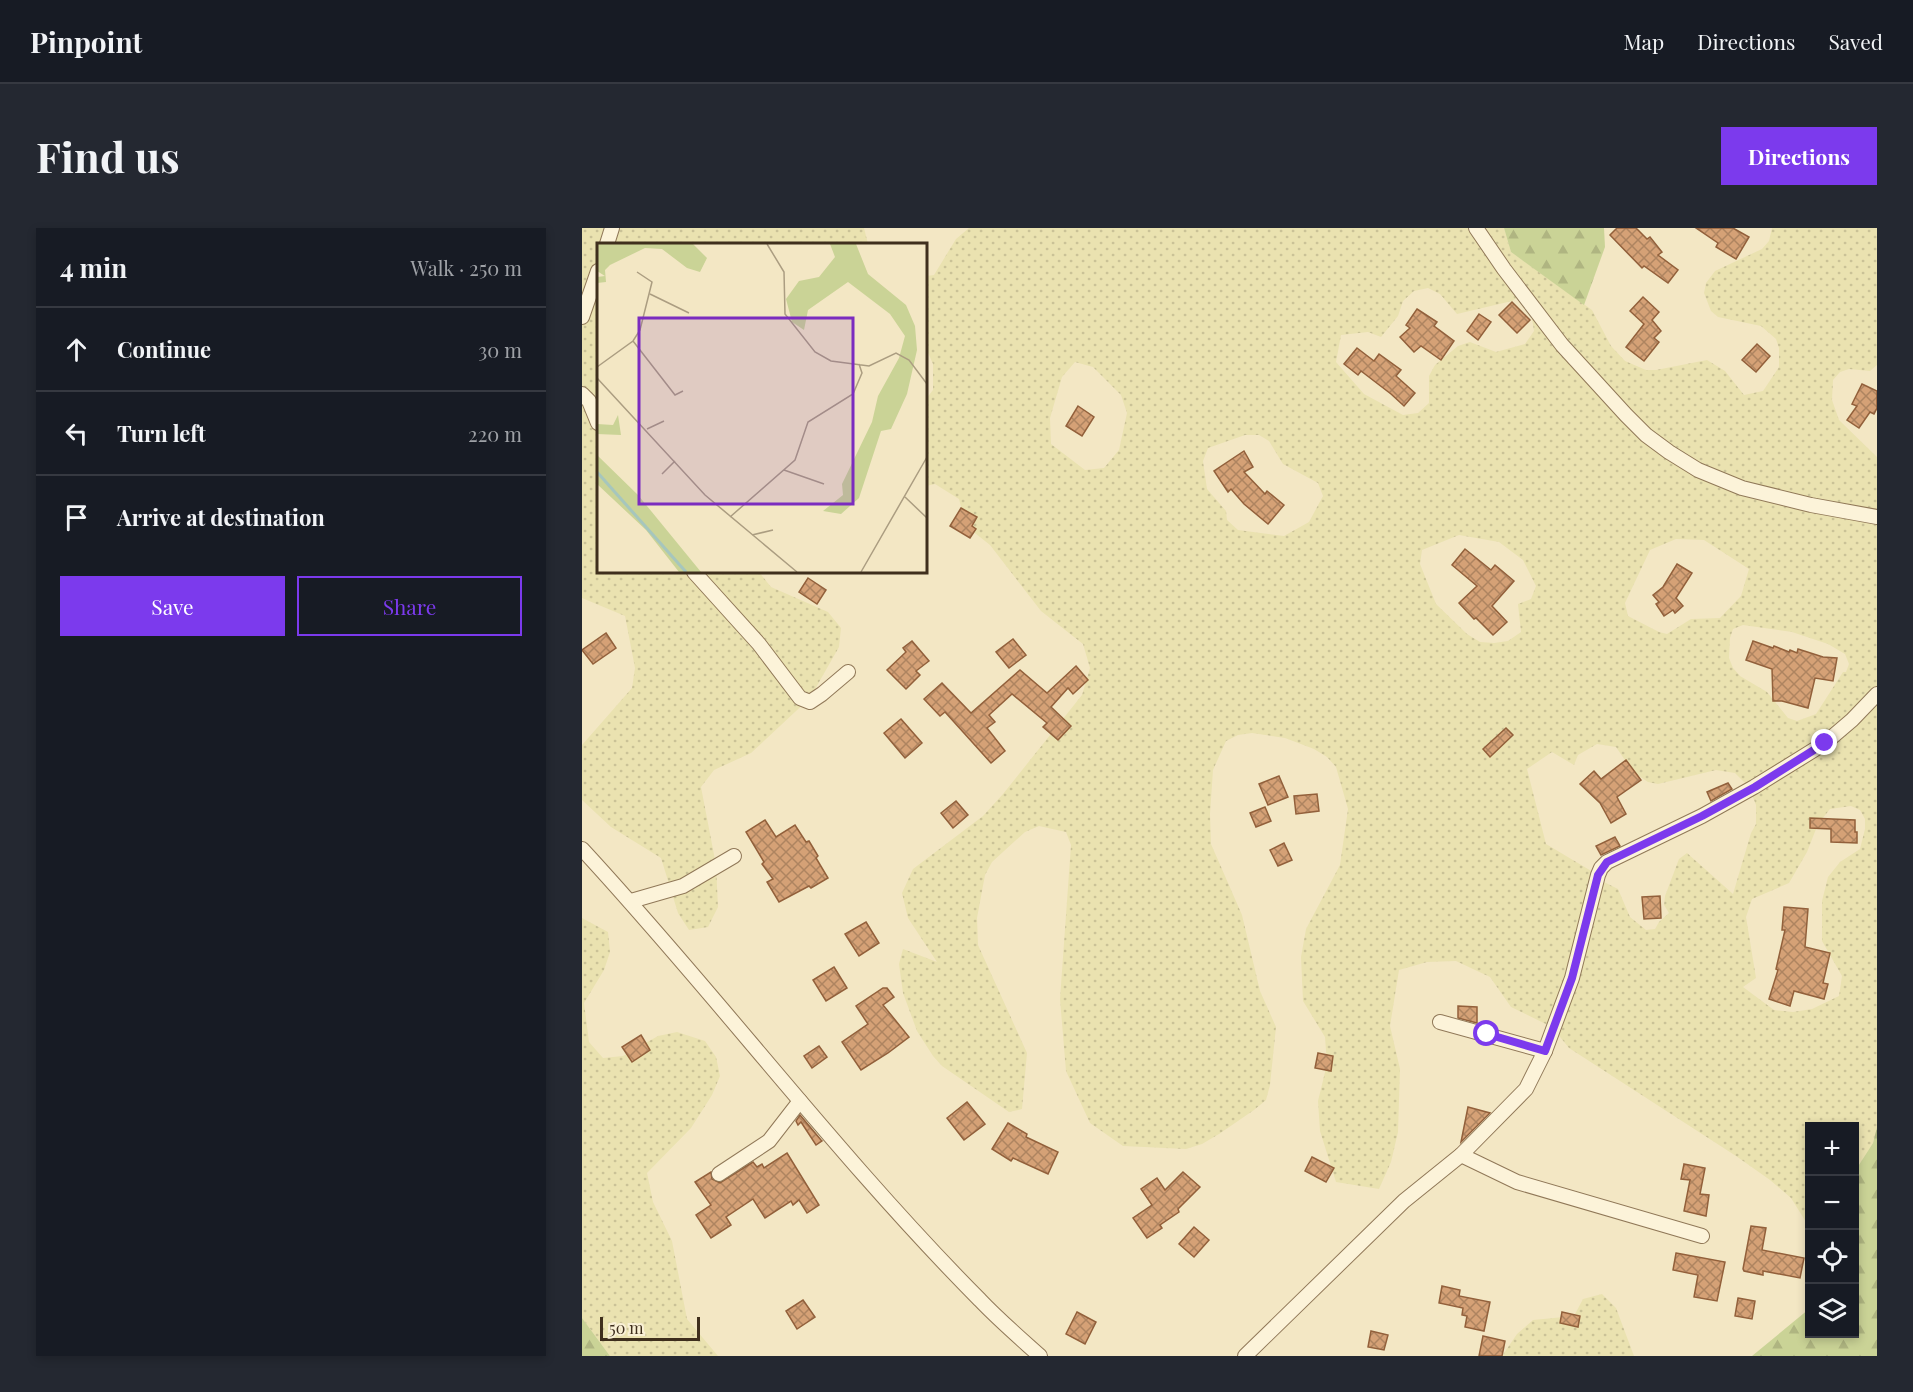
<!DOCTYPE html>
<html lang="en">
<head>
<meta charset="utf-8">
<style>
	:root { --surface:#171b24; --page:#242831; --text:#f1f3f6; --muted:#9ea1a6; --line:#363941; --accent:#7c3aed }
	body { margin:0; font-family:"Playfair Display",serif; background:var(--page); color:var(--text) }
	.controls { position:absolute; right:18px; bottom:18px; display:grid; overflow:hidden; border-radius:0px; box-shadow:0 3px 9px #0003 }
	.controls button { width:54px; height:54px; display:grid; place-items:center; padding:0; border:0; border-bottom:2px solid var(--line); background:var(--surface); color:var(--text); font:30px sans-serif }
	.scale { position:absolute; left:18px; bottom:15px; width:100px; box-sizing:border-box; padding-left:6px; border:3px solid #3f2f1d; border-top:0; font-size:16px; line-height:21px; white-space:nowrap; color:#3f2f1d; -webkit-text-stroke:4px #f9f0d5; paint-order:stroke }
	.stop { position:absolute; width:18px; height:18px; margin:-14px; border:4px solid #7c3aed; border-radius:50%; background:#fff }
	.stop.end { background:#7c3aed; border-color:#fff; box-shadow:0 2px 6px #0008 }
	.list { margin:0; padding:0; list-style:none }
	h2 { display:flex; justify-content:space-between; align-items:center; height:78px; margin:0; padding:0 24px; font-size:26px }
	h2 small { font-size:20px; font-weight:400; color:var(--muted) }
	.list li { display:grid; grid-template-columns:39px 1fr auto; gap:18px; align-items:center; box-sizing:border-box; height:84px; padding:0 24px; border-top:2px solid var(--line) }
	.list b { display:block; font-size:22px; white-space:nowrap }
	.list em { font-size:20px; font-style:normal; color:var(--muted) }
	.actions { display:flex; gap:12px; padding:18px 24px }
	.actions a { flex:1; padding:14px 0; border:2px solid var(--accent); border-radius:0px; text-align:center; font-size:21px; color:var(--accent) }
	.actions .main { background:var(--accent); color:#fff }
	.icon { flex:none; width:33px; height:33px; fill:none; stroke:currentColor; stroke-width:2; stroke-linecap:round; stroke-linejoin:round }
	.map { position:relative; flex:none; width:1295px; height:1128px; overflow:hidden; border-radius:0px }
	header { display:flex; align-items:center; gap:36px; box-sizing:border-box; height:84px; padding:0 30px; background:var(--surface); border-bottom:2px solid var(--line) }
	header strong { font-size:28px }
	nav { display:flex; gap:33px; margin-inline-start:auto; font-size:21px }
	.intro { display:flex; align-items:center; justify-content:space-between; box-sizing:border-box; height:144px; padding:0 36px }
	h1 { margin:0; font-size:42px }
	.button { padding:15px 27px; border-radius:0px; background:var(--accent); color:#fff; font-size:21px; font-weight:700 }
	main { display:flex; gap:36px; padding:0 36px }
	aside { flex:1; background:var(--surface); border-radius:0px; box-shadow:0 3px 9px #0003 }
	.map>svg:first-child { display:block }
</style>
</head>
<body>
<header>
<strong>Pinpoint</strong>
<nav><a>Map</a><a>Directions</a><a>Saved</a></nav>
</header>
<div class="intro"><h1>Find us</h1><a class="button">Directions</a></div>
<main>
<aside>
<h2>4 min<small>Walk · 250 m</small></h2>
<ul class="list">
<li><svg class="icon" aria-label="ahead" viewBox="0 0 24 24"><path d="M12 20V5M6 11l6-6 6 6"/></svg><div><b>Continue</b></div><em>30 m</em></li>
<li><svg class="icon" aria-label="left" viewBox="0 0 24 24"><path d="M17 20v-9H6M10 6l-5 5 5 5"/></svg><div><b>Turn left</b></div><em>220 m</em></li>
<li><svg class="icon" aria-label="arrive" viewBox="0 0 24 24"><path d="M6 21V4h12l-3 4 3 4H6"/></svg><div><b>Arrive at destination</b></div></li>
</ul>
<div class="actions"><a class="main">Save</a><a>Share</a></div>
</aside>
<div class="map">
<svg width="1295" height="1128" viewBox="0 0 1295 1128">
	<defs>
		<pattern id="farmland-dots" width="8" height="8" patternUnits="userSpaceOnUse" patternTransform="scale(1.5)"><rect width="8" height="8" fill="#eae2b0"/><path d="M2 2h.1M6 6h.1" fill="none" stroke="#cac297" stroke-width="1.8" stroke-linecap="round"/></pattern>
		<pattern id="forest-firs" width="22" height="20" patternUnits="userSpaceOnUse" patternTransform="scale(1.5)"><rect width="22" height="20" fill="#cad396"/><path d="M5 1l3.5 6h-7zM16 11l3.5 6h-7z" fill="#afb581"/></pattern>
		<pattern id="building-cross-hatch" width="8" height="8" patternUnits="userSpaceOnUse" patternTransform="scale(1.5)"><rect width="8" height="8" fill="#d5a176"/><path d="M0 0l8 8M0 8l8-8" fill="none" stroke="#ae8460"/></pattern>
	</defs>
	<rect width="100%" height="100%" fill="#f3e7c4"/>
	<g fill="url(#farmland-dots)" fill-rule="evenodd">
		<path d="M 0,0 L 282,0 L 286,16 L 16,16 L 16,344 L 177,344 L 189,359 L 246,384 L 259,400 L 257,419 L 228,470 L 169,525 L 132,542 L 119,559 L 134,637 L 136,679 L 126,699 L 107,702 L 96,685 L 79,630 L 29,599 L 0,572 L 0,517 L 50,460 L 53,440 L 43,388 L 0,370 Z"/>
		<path d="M 387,0 L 922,0 L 929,24 L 1010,82 L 1029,118 L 1043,133 L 1064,142 L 1074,142 L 1125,132 L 1143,143 L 1162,167 L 1181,163 L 1197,139 L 1197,120 L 1194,111 L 1179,98 L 1136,89 L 1129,83 L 1122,65 L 1124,55 L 1133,43 L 1180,21 L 1187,13 L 1190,0 L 1295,0 L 1295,137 L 1288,143 L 1267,141 L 1258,144 L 1251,152 L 1250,172 L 1257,192 L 1295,229 L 1295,899 L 1291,915 L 1273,943 L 1272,898 L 1228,898 L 1227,1010 L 1224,994 L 1209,970 L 1188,952 L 1154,928 L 987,820 L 970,799 L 929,779 L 908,749 L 874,733 L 845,734 L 817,742 L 808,798 L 818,841 L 816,904 L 809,934 L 797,961 L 754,954 L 738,903 L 736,873 L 745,836 L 743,809 L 721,773 L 719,729 L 724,701 L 758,637 L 766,581 L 754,539 L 745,529 L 732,521 L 703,510 L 670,505 L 656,507 L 644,513 L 631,542 L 628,586 L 629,616 L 660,687 L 678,763 L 694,799 L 688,857 L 684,872 L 672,882 L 637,906 L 620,916 L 604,921 L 541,918 L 508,895 L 484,843 L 478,771 L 489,617 L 484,604 L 457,598 L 443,604 L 410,634 L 403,647 L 395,690 L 396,717 L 445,825 L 440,881 L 427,884 L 360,838 L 351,828 L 335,803 L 321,765 L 317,736 L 321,721 L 355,734 L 326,690 L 320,665 L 331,641 L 401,588 L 421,566 L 500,467 L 508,440 L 501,416 L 459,383 L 408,317 L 384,298 L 377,271 L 353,256 L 344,258 L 344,171 L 351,162 L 351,136 L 344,120 L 344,48 L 352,47 L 374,11 ZM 846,60 L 858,66 L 875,86 L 930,73 L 941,66 L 948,77 L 952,103 L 943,116 L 914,124 L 888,114 L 876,118 L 853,137 L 847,148 L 847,175 L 836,185 L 821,187 L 782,166 L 754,134 L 759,107 L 786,104 L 799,109 L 816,88 L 821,73 L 832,63 ZM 493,134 L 511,139 L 539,167 L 545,185 L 537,222 L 522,240 L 503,242 L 469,216 L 468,190 L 480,149 ZM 663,207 L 677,207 L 687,213 L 701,236 L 736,255 L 741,268 L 727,294 L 702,308 L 656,302 L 645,292 L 644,283 L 625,261 L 621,233 L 626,220 ZM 877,307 L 917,314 L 941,332 L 954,358 L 949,371 L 936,376 L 939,404 L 926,413 L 912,415 L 898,414 L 885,406 L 854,376 L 838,336 L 840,322 ZM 1094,311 L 1122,312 L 1167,341 L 1159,368 L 1138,390 L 1109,391 L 1085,406 L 1077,404 L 1046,388 L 1043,375 L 1068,322 ZM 1161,397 L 1210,404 L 1246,416 L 1263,426 L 1267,436 L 1264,444 L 1261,444 L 1234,486 L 1215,493 L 1206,490 L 1185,464 L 1158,448 L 1151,440 L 1147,430 L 1148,410 L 1151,401 ZM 1015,516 L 1034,519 L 1051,544 L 1066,554 L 1076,556 L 1134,542 L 1153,545 L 1167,559 L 1174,577 L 1174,596 L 1169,605 L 1151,666 L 1105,625 L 1097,631 L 1083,668 L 1082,677 L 1087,685 L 1077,694 L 1073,701 L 1064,702 L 1048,689 L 1036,661 L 1018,652 L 1011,644 L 964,616 L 945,541 L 970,524 L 992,537 L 996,527 ZM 1269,578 L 1278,582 L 1283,591 L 1283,601 L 1278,621 L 1258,634 L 1246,649 L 1240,673 L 1240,713 L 1260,748 L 1257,768 L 1230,781 L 1211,784 L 1192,782 L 1161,759 L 1174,750 L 1164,689 L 1170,671 L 1207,655 L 1225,624 L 1236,596 L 1248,581 Z"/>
		<path d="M 0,690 L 26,704 L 28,724 L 22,742 L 2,775 L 7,814 L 21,830 L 41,828 L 76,808 L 95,804 L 123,813 L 134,829 L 138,848 L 130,867 L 109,900 L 65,945 L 71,974 L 90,1013 L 105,1091 L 136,1128 L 28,1128 L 0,1090 Z"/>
		<path d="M 1020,1066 L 1034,1080 L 1052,1128 L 920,1128 L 935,1106 L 951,1092 L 992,1088 L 1001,1071 Z"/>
	</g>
	<g fill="url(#forest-firs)">
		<path d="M 922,0 L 1022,0 L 1023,19 L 1002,77 L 929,24 Z"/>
		<path d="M 1295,899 L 1295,1128 L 1170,1128 L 1227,1081 L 1228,1106 L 1272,1106 L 1273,943 L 1291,915 Z"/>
		<path d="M 0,1090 L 28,1128 L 0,1128 Z"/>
	</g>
	<g fill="url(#building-cross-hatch)" stroke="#92603b" stroke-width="1.5">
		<path d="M 1035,0 L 1054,0 L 1065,11 L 1068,9 L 1080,24 L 1076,27 L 1096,42 L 1086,55 L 1062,38 L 1060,40 L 1028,7 Z"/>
		<path d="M 1114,0 L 1151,0 L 1167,9 L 1154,31 L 1134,19 L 1136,15 Z"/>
		<path d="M 1061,69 L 1077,84 L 1070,92 L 1079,103 L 1072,110 L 1077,114 L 1062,133 L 1044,119 L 1062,96 L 1048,83 Z"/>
		<path d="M 930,74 L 948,92 L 935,105 L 917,87 Z"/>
		<path d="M 835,81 L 855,94 L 852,98 L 872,113 L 859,132 L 839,118 L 832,124 L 818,109 L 828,100 L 824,97 Z"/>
		<path d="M 897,86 L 909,94 L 896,112 L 885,103 Z"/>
		<path d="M 1175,116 L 1188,128 L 1174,144 L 1160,132 Z"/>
		<path d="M 775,120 L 792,133 L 797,126 L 819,142 L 814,148 L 833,165 L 822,178 L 809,166 L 779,143 L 776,147 L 762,136 Z"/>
		<path d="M 1280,156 L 1295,163 L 1295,180 L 1292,186 L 1288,184 L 1277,200 L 1265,192 L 1275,178 L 1270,176 Z"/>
		<path d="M 496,178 L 512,189 L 500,208 L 484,198 Z"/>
		<path d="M 662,223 L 671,239 L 662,244 L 683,266 L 685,263 L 702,277 L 686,296 L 662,276 L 649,261 L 646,264 L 632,243 Z"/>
		<path d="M 379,280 L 395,289 L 390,298 L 394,301 L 388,310 L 368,298 Z"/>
		<path d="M 883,321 L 909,342 L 913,337 L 932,353 L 910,378 L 925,394 L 911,407 L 894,390 L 892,391 L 877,375 L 895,358 L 870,337 Z"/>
		<path d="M 1095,336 L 1110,345 L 1094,370 L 1101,378 L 1093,385 L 1091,382 L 1082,388 L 1074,376 L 1077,374 L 1071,367 L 1081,359 Z"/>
		<path d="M 226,350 L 244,362 L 235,376 L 217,364 Z"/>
		<path d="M 24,405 L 34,420 L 11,436 L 0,422 Z"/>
		<path d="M 431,411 L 444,427 L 427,440 L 414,424 Z"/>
		<path d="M 330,413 L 347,433 L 334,443 L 338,447 L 324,461 L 305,442 L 324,424 L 321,420 Z"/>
		<path d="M 1171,413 L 1191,420 L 1192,418 L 1207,424 L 1208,422 L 1215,425 L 1216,421 L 1241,429 L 1255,430 L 1251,453 L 1233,450 L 1226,480 L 1200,473 L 1191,473 L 1190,441 L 1164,432 Z"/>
		<path d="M 494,438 L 506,452 L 491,466 L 486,460 L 469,479 L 489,498 L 476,512 L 461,499 L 465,495 L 430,466 L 407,487 L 413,494 L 405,500 L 423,523 L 409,535 L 363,484 L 358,488 L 342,471 L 360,455 L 389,485 L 438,442 L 465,465 Z"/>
		<path d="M 319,491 L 340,515 L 323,530 L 302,505 Z"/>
		<path d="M 924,500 L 931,507 L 908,529 L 901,521 Z"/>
		<path d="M 1044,532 L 1059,552 L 1035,569 L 1044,586 L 1029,595 L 1018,575 L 998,556 L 1012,543 L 1019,551 Z"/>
		<path d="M 697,548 L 706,569 L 686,577 L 677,556 Z"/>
		<path d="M 1146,555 L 1150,561 L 1129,573 L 1125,564 Z"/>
		<path d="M 735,566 L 737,583 L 714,586 L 712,568 Z"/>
		<path d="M 374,573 L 386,587 L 371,600 L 359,585 Z"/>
		<path d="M 683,579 L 689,593 L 674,599 L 668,585 Z"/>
		<path d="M 1228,590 L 1273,592 L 1273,604 L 1275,604 L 1275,615 L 1249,614 L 1249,601 L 1228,600 Z"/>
		<path d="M 183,592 L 194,609 L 213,597 L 224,614 L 227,613 L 236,628 L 234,630 L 246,650 L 229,660 L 227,658 L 197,674 L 185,654 L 191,651 L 180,636 L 182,634 L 164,604 Z"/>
		<path d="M 1033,609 L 1038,618 L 1019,627 L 1014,618 Z"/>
		<path d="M 702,615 L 710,632 L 696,638 L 688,622 Z"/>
		<path d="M 1078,668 L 1079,690 L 1062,691 L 1060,669 Z"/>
		<path d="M 1202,679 L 1226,681 L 1223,719 L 1248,725 L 1241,755 L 1246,756 L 1242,771 L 1212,763 L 1208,778 L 1187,771 L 1196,742 L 1194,741 L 1203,702 L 1200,702 Z"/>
		<path d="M 284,694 L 297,715 L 277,728 L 263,706 Z"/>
		<path d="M 252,739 L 265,760 L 244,773 L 231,752 Z"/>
		<path d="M 301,760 L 305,760 L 312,769 L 301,777 L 327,809 L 306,825 L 279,842 L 260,814 L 286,796 L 274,778 Z"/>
		<path d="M 876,778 L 895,779 L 895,795 L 876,790 Z"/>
		<path d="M 59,807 L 68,822 L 50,834 L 40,819 Z"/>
		<path d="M 237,818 L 245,829 L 230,840 L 222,828 Z"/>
		<path d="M 736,825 L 751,828 L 749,843 L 733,840 Z"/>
		<path d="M 385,874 L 403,896 L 382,912 L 365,890 Z"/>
		<path d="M 886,879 L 908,885 L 879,914 Z"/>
		<path d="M 218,887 L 239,912 L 240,913 L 234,917 L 219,894 L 216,897 L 214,893 Z"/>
		<path d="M 426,895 L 445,906 L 444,909 L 476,924 L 466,946 L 431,930 L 429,933 L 410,921 Z"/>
		<path d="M 205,925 L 237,977 L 225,985 L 217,972 L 211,977 L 209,973 L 183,990 L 171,971 L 144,989 L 149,997 L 129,1010 L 114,987 L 129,977 L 113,954 L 129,944 L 130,951 L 138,955 L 171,934 L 175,939 L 180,936 L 182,940 Z"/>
		<path d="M 730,929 L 752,940 L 744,954 L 723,943 Z"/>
		<path d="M 1102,936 L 1123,940 L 1118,966 L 1127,967 L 1124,988 L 1102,983 L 1108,952 L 1099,951 Z"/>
		<path d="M 601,944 L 618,959 L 596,981 L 597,984 L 578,997 L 580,1000 L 565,1010 L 551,990 L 570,977 L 559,961 L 575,950 L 583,962 Z"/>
		<path d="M 1169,998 L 1184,1000 L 1180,1022 L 1222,1030 L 1218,1050 L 1181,1043 L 1181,1047 L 1162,1043 L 1161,1041 Z"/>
		<path d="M 612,999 L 627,1012 L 612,1029 L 597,1016 Z"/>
		<path d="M 1094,1025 L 1143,1034 L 1135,1073 L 1112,1069 L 1116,1047 L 1091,1042 Z"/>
		<path d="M 860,1058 L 878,1062 L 877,1068 L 908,1074 L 902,1103 L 883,1099 L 885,1088 L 880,1087 L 881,1080 L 857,1075 Z"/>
		<path d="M 1156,1070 L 1173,1073 L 1170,1091 L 1153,1088 Z"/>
		<path d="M 221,1072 L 233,1089 L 215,1101 L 204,1083 Z"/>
		<path d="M 495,1084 L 514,1094 L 503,1116 L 484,1106 Z"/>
		<path d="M 980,1084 L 998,1088 L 996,1099 L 978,1095 Z"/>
		<path d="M 789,1103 L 806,1107 L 802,1122 L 786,1119 Z"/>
		<path d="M 901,1108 L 923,1113 L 920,1128 L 897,1128 Z"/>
	</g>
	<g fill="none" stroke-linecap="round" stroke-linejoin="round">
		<g stroke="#907858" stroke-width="16">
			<g id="minor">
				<path d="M 894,0 L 922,41 L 980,117 L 1044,187 L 1064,207 L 1087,224 L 1116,242 L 1160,260 L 1229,277 L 1295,289"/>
				<path d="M 25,16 L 30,0"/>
				<path d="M 0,89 L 16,43"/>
				<path d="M 0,166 L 7,173 L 16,195"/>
				<path d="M 112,344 L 177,416 L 218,470 L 228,474 L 240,466 L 266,444"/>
				<path d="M 0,621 C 136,768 257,930 398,1072 C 417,1092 438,1110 458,1128"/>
				<path d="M 49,673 L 101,658 L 152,628"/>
				<path d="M 858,794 L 963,823"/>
				<path d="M 879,927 L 935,954 L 1120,1008"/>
				<path d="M 137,946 L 187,913 L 218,873"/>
				<path d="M 663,1128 L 822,973 L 879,927 L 944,861 L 963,823 L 990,750 L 1016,647 L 1019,640 L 1025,634 L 1120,588 L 1172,559 L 1243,515 L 1270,492 L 1295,466"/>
			</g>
		</g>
		<use href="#minor" stroke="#fcf3d9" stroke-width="14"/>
	</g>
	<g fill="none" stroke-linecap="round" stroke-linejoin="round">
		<path stroke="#7c3aed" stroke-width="8" d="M 905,806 L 963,823 L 990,750 L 1016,647 L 1025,634 L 1120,588 L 1173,559 L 1243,515"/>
	</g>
	<g transform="translate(15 15)">
		<rect width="330" height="330" fill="#f3e7c4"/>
		<path d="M 0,1 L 96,1 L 110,15 L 103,29 L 90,25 L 65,6 L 48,5 L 13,22 L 8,27 L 9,39 L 0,40 L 0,34 L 8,33 L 0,28 ZM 21,172 L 24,192 L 0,191 L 0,181 L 16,182 Z" fill="#cad396"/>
		<path d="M 233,1 L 259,1 L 271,31 L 309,62 L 318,83 L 320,107 L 310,151 L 294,186 L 284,188 L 262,255 L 244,271 L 226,268 L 246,252 L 245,241 L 275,179 L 281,153 L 302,115 L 308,93 L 293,71 L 251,39 L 211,67 L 207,87 L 195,79 L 189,56 L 202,38 L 222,34 L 238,14 ZM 0,212 L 41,252 L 104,329 L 82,329 L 49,287 L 0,241 Z" fill="#cad396"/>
		<path fill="none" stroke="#a6c6bd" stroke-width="3" d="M 0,229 L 89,329"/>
		<path fill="none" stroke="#ab9d81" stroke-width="1.5" d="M 170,1 L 187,29 L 188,71 L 218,109 L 234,118 L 272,123 L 299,110 L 312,117 L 330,141M 53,51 L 92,70M 36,98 L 78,152 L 86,148M 0,124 L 36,98 L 43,87 L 55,39 L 40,29M 0,135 L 108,252 L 200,329M 50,186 L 67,178M 187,227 L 227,241M 65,231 L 78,218M 308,254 L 330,275M 133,274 L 198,217 L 211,179 L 256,151 L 265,130 L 262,121M 155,292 L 176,287M 264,329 L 330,214"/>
		<path fill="#7b2cbf" fill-opacity="0.15" stroke="#7b2cbf" stroke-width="3" d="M 42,75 L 256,75 L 256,261 L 42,261 Z"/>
		<rect width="330" height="330" fill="none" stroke="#3f2f1d" stroke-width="3"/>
	</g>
</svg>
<div class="controls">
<button>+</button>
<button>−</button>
<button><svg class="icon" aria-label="locate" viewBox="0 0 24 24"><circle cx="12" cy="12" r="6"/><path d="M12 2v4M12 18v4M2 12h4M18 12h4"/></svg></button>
<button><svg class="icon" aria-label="layers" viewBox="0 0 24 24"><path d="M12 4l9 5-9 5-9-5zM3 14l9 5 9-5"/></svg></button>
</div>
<div class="scale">50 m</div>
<div class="stop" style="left:905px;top:806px"></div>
<div class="stop end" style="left:1243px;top:515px"></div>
</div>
</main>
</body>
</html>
